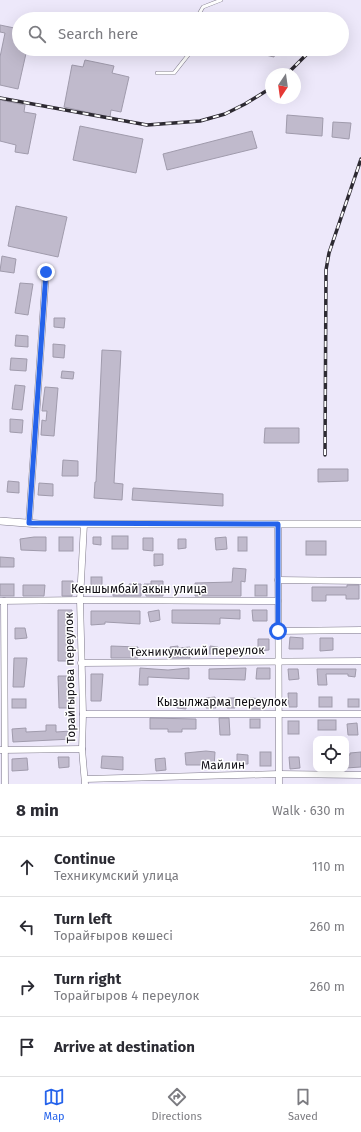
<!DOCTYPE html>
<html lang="en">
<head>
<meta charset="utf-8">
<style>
	:root { --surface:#fff; --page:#f2f2f3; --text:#2b2b33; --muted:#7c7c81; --line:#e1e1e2; --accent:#2563eb }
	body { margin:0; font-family:"Fira Sans",sans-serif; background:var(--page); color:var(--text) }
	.controls { position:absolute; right:12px; bottom:12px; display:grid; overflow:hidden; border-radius:8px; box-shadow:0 4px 16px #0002 }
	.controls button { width:36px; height:36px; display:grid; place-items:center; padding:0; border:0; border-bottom:1px solid var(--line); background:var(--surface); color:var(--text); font:20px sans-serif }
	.compass { position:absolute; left:265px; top:68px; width:36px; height:36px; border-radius:50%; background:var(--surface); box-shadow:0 4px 16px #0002; rotate:193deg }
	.stop { position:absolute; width:12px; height:12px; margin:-9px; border:3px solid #2563eb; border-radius:50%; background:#fff }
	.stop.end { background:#2563eb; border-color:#fff; box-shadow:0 1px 4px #0008 }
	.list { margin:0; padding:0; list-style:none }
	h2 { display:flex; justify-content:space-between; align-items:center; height:52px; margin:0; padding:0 16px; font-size:17px }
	h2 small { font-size:13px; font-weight:400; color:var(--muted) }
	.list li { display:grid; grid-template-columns:26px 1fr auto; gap:12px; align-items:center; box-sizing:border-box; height:60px; padding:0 16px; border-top:1px solid var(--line) }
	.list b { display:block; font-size:15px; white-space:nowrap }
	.list p { margin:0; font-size:13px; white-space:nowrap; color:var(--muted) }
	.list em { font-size:13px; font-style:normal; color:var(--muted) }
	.icon { flex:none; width:22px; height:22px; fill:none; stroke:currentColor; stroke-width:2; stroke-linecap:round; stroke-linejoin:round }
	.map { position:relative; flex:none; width:361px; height:784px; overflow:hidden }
	.search { position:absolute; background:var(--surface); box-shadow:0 4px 16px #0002; left:12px; right:12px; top:12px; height:44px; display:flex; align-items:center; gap:10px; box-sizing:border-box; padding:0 14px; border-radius:22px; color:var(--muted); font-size:15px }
	.sheet { height:292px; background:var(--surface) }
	nav { display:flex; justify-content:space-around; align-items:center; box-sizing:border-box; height:56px; border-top:1px solid var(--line); background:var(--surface); font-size:11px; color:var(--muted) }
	nav a { display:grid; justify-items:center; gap:2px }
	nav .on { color:var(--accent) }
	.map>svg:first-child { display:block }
</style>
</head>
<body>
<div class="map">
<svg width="361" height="784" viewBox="0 0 361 784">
	<rect width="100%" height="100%" fill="#ede8fa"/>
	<g fill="#c0bacc" stroke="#a09bac">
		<path d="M 0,25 L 19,29 L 19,49 L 27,49 L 18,89 L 0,85 L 0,57 L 5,33 L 0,32 Z"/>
		<path d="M 249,49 L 276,49 L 274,57 L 249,51 Z"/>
		<path d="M 85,60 L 114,66 L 112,73 L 129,77 L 121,112 L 111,110 L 110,117 L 64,107 L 72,65 L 83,67 Z"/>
		<path d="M 0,100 L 25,105 L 24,112 L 36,114 L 28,154 L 15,152 L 16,145 L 0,141 Z"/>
		<path d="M 287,115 L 323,118 L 322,136 L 286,133 Z"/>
		<path d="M 333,122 L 351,123 L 349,139 L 332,137 Z"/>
		<path d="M 80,126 L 143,139 L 136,173 L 73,160 Z"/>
		<path d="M 252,131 L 257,148 L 167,170 L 163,154 Z"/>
		<path d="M 16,206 L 67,217 L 58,257 L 8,246 Z"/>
		<path d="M 2,256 L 16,259 L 14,273 L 0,271 Z"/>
		<path d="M 20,283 L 33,284 L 28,315 L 15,313 Z"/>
		<path d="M 54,318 L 65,318 L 64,328 L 54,327 Z"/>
		<path d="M 16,335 L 28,336 L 28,347 L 15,346 Z"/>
		<path d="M 53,344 L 65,345 L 64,358 L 53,357 Z"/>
		<path d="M 102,350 L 121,351 L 114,483 L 123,484 L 122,500 L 94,498 L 95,482 L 96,482 Z"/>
		<path d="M 11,358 L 27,359 L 26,371 L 10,370 Z"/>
		<path d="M 62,371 L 74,372 L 73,379 L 61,378 Z"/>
		<path d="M 15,385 L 25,386 L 22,410 L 12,409 Z"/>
		<path d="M 45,387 L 58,388 L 54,436 L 41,435 L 42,420 L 46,421 L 47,411 L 42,411 Z"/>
		<path d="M 10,419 L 23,420 L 22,433 L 10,432 Z"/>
		<path d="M 265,428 L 299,428 L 299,443 L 264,443 Z"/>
		<path d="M 63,460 L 78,461 L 78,476 L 62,476 Z"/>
		<path d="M 318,469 L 348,469 L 348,481 L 318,482 Z"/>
		<path d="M 8,481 L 19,482 L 19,493 L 7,492 Z"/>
		<path d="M 39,483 L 53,484 L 53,496 L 38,495 Z"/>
		<path d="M 133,488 L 223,494 L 223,506 L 132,500 Z"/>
		<rect x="112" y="536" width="16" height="13"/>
		<path d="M 34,537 L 46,537 L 46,551 L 21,550 L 20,539 Z"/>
		<rect x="59" y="537" width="14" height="14"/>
		<path d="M 93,537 L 101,537 L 101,545 L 93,544 Z"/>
		<path d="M 226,537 L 227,549 L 216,550 L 215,538 Z"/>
		<rect x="238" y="537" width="9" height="14"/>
		<path d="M 143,538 L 153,538 L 153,551 L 143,550 Z"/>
		<path d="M 178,539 L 186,539 L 186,548 L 178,549 Z"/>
		<rect x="306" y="541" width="20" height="14"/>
		<path d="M 154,554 L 163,554 L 163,565 L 154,566 Z"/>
		<path d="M 0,557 L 14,558 L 14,567 L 0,567 Z"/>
		<path d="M 233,568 L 246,569 L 245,582 L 241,581 L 241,596 L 195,596 L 195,583 L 232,582 Z"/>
		<rect x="91" y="577" width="11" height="15"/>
		<path d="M 62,581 L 73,581 L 72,596 L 62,596 Z"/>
		<path d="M 151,581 L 163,581 L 163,596 L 146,596 L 144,584 L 151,584 Z"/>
		<rect x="0" y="584" width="14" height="12"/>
		<path d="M 129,584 L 141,584 L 141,596 L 113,596 L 113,588 L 129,589 Z"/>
		<path d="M 23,585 L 45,585 L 44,596 L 23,596 Z"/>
		<rect x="255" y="585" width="12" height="11"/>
		<path d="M 347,585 L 359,585 L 359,599 L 346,599 L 346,595 L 326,595 L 326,601 L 312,601 L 312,587 L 347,587 Z"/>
		<path d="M 58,610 L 72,610 L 71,661 L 58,661 Z"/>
		<path d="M 159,610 L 160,620 L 150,622 L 148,612 Z"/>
		<path d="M 172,610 L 240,610 L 240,619 L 220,618 L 220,624 L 172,623 Z"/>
		<path d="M 252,610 L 267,610 L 267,621 L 253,621 Z"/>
		<path d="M 91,611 L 140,611 L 140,624 L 105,622 L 105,624 L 91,625 Z"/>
		<path d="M 15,628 L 25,628 L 27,638 L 15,639 Z"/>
		<path d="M 290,637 L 303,638 L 303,649 L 289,649 Z"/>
		<path d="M 320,638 L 333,638 L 333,650 L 320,651 Z"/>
		<path d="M 258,639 L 269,639 L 269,650 L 258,651 Z"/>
		<path d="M 111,646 L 138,647 L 138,658 L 111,658 Z"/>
		<path d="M 178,646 L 178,648 L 190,647 L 190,658 L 171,658 L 170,647 Z"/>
		<path d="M 210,646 L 218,647 L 218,654 L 209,654 Z"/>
		<path d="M 14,658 L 27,658 L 24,687 L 13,687 Z"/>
		<path d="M 140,668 L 168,670 L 189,668 L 189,679 L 148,677 L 148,685 L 139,685 Z"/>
		<path d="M 246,668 L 245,680 L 209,679 L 209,669 Z"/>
		<path d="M 257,668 L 270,668 L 270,679 L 256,679 Z"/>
		<path d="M 288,669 L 298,669 L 299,679 L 289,680 Z"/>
		<path d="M 317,669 L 356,669 L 355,677 L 348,676 L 348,674 L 326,674 L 327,685 L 318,685 Z"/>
		<path d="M 91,674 L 103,674 L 101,701 L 91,701 Z"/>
		<path d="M 58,676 L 71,676 L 71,708 L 59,708 Z"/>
		<path d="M 288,693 L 297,693 L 297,707 L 289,707 Z"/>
		<path d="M 215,697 L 216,708 L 206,708 L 206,698 Z"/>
		<rect x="319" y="697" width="13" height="10"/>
		<path d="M 228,698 L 235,698 L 235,708 L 227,708 Z"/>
		<path d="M 250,698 L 264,699 L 264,709 L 249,709 Z"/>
		<rect x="12" y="699" width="14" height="9"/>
		<rect x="348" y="699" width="11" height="8"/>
		<path d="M 177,700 L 186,700 L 186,709 L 177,708 Z"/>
		<path d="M 150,718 L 196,719 L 196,729 L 182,729 L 182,732 L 168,732 L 168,729 L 150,729 Z"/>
		<path d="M 219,718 L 229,718 L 230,735 L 220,735 Z"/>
		<rect x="250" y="719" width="10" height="9"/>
		<rect x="318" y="720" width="18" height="10"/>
		<rect x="288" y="721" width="11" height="13"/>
		<path d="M 357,723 L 358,735 L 348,735 L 347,724 Z"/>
		<path d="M 46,725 L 56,725 L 56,732 L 71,731 L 72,739 L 13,742 L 12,729 L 26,728 L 26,732 L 46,731 Z"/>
		<path d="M 206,751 L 215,752 L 214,768 L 205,768 L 205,765 L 186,765 L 185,753 Z"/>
		<rect x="260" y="752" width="11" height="14"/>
		<path d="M 361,752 L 361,767 L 346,768 L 346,755 L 350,755 L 350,753 Z"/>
		<path d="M 237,754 L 248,755 L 248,764 L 237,764 Z"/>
		<path d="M 102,756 L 123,757 L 123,770 L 101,768 Z"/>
		<path d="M 58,757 L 69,757 L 69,767 L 59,768 Z"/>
		<path d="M 289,757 L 299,757 L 300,768 L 290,769 Z"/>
		<path d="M 27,758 L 28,770 L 12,771 L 12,759 Z"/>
		<path d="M 165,758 L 166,770 L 156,771 L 155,759 Z"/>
	</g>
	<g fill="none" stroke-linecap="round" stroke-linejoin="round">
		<g stroke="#7d7889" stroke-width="4">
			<g id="service">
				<path d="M 196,19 L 203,7 L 221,0"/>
				<path d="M 157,73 L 174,73 L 189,54 L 190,49"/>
			</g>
		</g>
		<g stroke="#7d7889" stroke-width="7">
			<g id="minor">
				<path d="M 29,523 L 46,272"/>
				<path d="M 84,524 L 80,600 L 83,714 L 82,749 L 85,784"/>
				<path d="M 278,524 L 279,784"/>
				<path d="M 278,580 L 361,581"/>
				<path d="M 0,601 L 80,600 L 278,601"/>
				<path d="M 4,601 L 5,784"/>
				<path d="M 278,631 L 361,630"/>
				<path d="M 81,663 L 361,661"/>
				<path d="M 83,714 L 361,714"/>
				<path d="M 1,750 L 82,749"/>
				<path d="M 85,779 L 279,774 L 361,775"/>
			</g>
		</g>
		<g stroke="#7d7889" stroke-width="8">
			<path id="tertiary" d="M 0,521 L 39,524 L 361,524"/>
		</g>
		<use href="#service" stroke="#fff" stroke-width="3"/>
		<use href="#minor" stroke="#fff" stroke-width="6"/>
		<use href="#tertiary" stroke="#fff" stroke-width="7"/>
		<g stroke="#2d2a32" stroke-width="3.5">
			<g id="rail">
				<path d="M 287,74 L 312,49"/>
				<path d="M 0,98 L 147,125 L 200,121 L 225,114 L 245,104 L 271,88"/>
				<path d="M 325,455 L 326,270 L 329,253 L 361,159"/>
			</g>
		</g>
		<use href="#rail" stroke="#fff" stroke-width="2" stroke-dasharray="6" stroke-linecap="butt"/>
	</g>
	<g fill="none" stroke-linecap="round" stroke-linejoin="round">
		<path stroke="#2563eb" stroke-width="5" d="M 46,272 L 29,523 L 278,524 L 278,631"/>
	</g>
	<g text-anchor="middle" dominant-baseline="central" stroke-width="3" stroke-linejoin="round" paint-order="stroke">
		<g font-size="12" fill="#100e14" stroke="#fff">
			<text x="139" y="589">Кеншымбай акын улица</text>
			<text transform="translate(197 651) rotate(-1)">Техникумский переулок</text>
			<text transform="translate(70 678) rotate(-91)">Торайгырова переулок</text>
			<text x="222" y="702">Кызылжарма переулок</text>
			<text transform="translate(223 765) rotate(-1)">Майлин</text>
		</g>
	</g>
</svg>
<div class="controls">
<button><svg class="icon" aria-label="locate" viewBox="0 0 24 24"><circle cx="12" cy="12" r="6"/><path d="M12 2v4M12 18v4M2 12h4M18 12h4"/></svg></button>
</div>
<svg class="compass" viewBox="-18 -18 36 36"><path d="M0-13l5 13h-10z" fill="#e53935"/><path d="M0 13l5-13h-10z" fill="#7c7c81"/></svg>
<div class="stop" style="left:278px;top:631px"></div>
<div class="stop end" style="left:46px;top:272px"></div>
<div class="search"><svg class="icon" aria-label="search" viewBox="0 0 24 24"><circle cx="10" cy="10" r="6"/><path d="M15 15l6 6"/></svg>Search here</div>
</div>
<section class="sheet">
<h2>8 min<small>Walk · 630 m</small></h2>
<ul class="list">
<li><svg class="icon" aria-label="ahead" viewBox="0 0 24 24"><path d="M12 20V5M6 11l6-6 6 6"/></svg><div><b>Continue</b><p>Техникумский улица</p></div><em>110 m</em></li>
<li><svg class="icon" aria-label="left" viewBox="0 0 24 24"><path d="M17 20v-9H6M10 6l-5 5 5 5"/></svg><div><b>Turn left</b><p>Торайғыров көшесі</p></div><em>260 m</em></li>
<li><svg class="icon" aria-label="right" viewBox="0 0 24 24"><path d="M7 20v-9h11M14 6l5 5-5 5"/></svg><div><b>Turn right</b><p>Торайгыров 4 переулок</p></div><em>260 m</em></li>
<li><svg class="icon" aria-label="arrive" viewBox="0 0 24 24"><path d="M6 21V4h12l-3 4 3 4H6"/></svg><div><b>Arrive at destination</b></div></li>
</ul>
</section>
<nav>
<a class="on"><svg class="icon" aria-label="map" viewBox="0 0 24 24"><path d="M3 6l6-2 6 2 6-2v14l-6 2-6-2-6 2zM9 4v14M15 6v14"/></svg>Map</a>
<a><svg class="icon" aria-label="directions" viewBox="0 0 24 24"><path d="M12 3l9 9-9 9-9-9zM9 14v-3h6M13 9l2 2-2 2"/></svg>Directions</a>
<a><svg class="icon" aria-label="saved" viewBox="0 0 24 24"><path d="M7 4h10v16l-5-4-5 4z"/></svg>Saved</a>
</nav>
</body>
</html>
